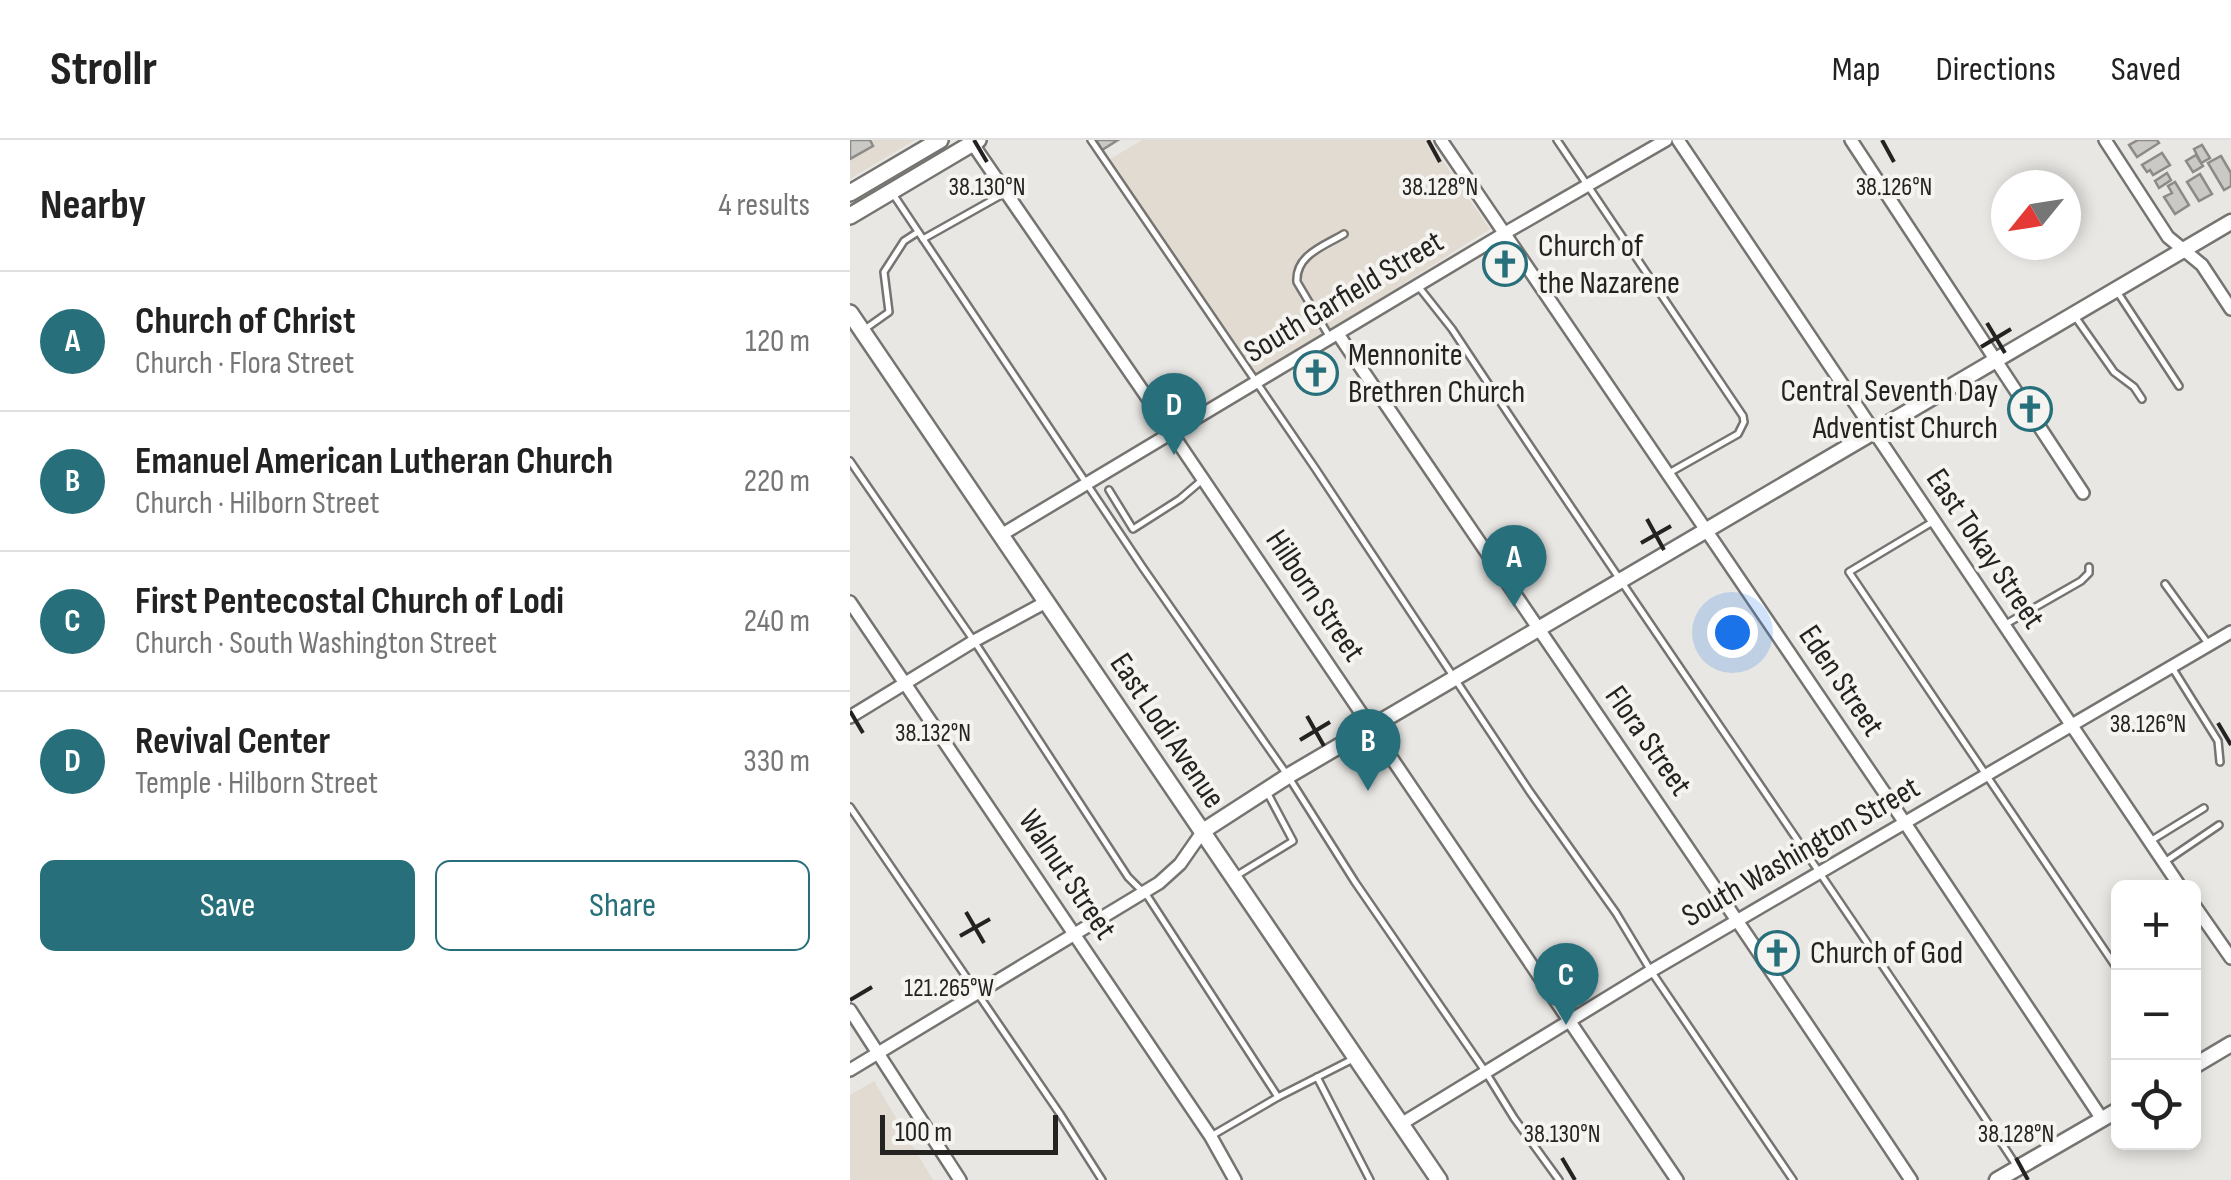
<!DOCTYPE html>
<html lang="en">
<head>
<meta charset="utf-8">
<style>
	:root { --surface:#fff; --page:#f2f2f2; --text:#222; --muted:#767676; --line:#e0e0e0; --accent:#276f7a }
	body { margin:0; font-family:"Sofia Sans Condensed",sans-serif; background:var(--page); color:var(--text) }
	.controls { position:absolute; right:30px; bottom:30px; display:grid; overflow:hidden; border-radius:15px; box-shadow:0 5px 15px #0003 }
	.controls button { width:90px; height:90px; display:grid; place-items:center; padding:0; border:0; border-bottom:2px solid var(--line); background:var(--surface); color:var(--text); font:50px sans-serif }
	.compass { position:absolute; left:1141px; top:30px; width:90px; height:90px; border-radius:50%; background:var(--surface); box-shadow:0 5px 15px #0003; rotate:240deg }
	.scale { position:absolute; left:30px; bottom:25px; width:178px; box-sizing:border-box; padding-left:10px; border:5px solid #242322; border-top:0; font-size:28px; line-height:35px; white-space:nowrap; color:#242322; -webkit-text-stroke:8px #f6f4f1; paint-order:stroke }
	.you { position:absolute; left:882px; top:492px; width:35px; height:35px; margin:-25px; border:8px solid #fff; border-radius:50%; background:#1a73e8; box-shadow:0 0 0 15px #1a73e833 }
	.badge { display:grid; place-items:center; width:65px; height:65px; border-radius:50%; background:var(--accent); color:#fff; font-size:32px; font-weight:700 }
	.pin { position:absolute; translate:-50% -82px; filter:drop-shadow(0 2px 5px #0008) }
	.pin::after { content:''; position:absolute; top:52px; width:35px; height:30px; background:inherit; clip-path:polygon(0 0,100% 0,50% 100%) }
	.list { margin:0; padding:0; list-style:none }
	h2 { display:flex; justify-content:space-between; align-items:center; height:130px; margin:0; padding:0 40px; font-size:42px }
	h2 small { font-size:32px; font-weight:400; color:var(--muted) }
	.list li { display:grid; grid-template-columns:65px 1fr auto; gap:30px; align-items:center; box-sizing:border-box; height:140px; padding:0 40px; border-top:2px solid var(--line) }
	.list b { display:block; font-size:38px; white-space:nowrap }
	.list p { margin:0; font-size:32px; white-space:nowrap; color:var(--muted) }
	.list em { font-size:32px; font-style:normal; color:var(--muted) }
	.actions { display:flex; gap:20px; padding:30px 40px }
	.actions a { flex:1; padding:22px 0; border:2px solid var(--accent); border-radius:15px; text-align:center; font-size:35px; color:var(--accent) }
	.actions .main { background:var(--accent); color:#fff }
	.icon { flex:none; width:55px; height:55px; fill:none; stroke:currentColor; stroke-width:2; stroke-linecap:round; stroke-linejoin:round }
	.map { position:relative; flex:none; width:1381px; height:1040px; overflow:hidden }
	header { display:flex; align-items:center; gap:60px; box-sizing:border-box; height:140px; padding:0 50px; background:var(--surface); border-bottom:2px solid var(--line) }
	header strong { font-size:48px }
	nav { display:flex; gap:55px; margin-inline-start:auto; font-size:35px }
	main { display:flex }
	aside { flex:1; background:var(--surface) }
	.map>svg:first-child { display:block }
</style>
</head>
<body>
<header>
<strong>Strollr</strong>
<nav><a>Map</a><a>Directions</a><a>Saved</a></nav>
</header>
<main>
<aside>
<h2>Nearby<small>4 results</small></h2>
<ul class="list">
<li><span class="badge">A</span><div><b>Church of Christ</b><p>Church · Flora Street</p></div><em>120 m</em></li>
<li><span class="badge">B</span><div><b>Emanuel American Lutheran Church</b><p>Church · Hilborn Street</p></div><em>220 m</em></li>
<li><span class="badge">C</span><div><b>First Pentecostal Church of Lodi</b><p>Church · South Washington Street</p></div><em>240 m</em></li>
<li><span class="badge">D</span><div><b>Revival Center</b><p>Temple · Hilborn Street</p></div><em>330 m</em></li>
</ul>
<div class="actions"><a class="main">Save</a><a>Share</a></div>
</aside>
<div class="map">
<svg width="1381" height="1040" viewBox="0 0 1381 1040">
	<rect width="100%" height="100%" fill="#e9e7e4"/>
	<g fill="#e2dbd2">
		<path d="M 0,0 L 65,0 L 0,39 Z"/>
		<path d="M 292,0 L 578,0 L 640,89 L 406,237 L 257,21 Z"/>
		<path d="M 24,941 L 83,1040 L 0,1040 L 0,955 Z"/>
	</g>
	<g fill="#cbc9c6" stroke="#8d8b88" stroke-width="2.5">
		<path d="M 0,0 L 20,0 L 23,6 L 0,19 Z"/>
		<path d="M 246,0 L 268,0 L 252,10 Z"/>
		<path d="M 1288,0 L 1307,0 L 1309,3 L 1287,17 L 1279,5 Z"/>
		<path d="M 1352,5 L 1360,18 L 1351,23 L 1344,9 Z"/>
		<path d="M 1312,13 L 1320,25 L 1303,35 L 1300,30 L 1297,32 L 1292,25 Z"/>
		<path d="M 1346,15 L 1353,26 L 1343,32 L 1336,21 Z"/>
		<path d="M 1371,16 L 1381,33 L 1381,46 L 1374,50 L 1358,23 Z"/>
		<path d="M 1317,33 L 1321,40 L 1309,48 L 1305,41 Z"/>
		<path d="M 1350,34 L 1362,54 L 1349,61 L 1337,42 Z"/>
		<path d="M 1325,42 L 1339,65 L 1325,74 L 1314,57 L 1322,53 L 1318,46 Z"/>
	</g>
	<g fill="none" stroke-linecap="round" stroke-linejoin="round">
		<g stroke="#767471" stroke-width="10">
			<g id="service">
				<path d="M 241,0 L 465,328 L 680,652 L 766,773 L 801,831 L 943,1040"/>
				<path d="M 707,0 L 893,276 L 894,282 L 888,294 L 819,333"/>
				<path d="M 43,54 L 293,428 L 438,636 L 505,742 L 635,931 L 664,978 L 709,1040"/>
				<path d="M 73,99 L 153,54"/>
				<path d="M 568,146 L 602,189 C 787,470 981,744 1166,1025"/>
				<path d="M 1268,153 L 1329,246"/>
				<path d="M 1226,178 L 1264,232 L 1284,247 L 1292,259"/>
				<path d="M 15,189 L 39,172 L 34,132 L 54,101 L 68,92"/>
				<path d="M 479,196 L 447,142 C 445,115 474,106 494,94"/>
				<path d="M 0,321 L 124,501 L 278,737 L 298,757 L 428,957"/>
				<path d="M 259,350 L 283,389 L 330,359 L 351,341"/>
				<path d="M 1084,381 L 999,432 L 1268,830"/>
				<path d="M 1315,444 L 1357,502"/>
				<path d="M 1156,484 L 1231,441 L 1239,433 L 1239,427"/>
				<path d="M 1323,529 L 1368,601 L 1370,622"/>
				<path d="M 0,667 L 210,974 L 252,1040"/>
				<path d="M 1302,700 L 1354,668"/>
				<path d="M 1316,721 L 1369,685"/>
				<path d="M 386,736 L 443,701 L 418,654"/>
				<path d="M 467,937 L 520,1040"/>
				<path d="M 363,995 L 428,957 L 503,919"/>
			</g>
		</g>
		<g stroke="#767471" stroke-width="16">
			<g id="minor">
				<path d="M 591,0 L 1055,683 L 1252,979"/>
				<path d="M 828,0 L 1331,748"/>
				<path d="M 1001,0 L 1233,353"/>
				<path d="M 1255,0 L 1318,97 L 1352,125 L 1381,169"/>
				<path d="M 122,3 L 321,292 L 827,1040"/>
				<path d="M 488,194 C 679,476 873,756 1061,1040"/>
				<path d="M 151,395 L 655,93 L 816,0"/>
				<path d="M 0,462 L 361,997 L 385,1040"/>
				<path d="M 0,577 L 124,501 L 196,462"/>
				<path d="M 1344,765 L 1381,818"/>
				<path d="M 0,870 L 110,1040"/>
				<path d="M 0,930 L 309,743 L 330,724 L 353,691"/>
				<path d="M 551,984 L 801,831 L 1381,492"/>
			</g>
		</g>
		<g stroke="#767471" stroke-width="19">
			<g id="tertiary">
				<path d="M 353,691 L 438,636 L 1381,82"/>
				<path d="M 1344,926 L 1381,904"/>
				<path d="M 1147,1040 L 1268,970"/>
			</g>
		</g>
		<g stroke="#767471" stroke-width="20">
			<g id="secondary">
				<path d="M 0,53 L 90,0"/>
				<path d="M 0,76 L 128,0"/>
				<path d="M 0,173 L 589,1040"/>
			</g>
		</g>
		<use href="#service" stroke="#fff" stroke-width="5"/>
		<use href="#minor" stroke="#fff" stroke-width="11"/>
		<use href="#tertiary" stroke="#fff" stroke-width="14"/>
		<use href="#secondary" stroke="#fff" stroke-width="15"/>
	</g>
	<path fill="none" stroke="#242322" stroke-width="4" d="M 124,0 L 137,22M 578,0 L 590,22M 1032,0 L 1044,22M 1137,183 L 1155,213M 1131,207 L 1161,189M 797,379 L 814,410M 791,403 L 821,386M 0,571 L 13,593M 457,576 L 474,606M 1368,583 L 1381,605M 450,600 L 480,582M 116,772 L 134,803M 110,796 L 140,779M 0,860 L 22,847M 712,1018 L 725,1040M 1166,1018 L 1178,1040"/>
	<defs>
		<g id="church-ring" transform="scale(2.25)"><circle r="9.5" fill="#f6f4f1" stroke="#276f7a" stroke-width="1.5"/><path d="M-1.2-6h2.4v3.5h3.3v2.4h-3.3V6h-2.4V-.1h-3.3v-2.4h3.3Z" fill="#276f7a"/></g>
	</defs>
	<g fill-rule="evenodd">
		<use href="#church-ring" x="655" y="124"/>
		<use href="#church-ring" x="466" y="233"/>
		<use href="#church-ring" x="1180" y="269"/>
		<use href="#church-ring" x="927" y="813"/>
	</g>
	<g text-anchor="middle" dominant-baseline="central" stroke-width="8" stroke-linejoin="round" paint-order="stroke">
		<g font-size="32" fill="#242322" stroke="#f6f4f1" text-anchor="start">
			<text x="688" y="106">Church of<tspan x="688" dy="37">the Nazarene</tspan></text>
			<text x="498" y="215">Mennonite<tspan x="498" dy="37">Brethren Church</tspan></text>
			<text x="1148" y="251" text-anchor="end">Central Seventh Day<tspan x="1148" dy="37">Adventist Church</tspan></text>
			<text x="960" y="813">Church of God</text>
		</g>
		<g font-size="32" fill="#242322" stroke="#f6f4f1">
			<text transform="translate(494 157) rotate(-31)">South Garfield Street</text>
			<text transform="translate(1135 409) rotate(56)">East Tokay Street</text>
			<text transform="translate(465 456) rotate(56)">Hilborn Street</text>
			<text transform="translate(991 541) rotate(56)">Eden Street</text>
			<text transform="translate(317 591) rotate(56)">East Lodi Avenue</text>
			<text transform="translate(798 601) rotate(55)">Flora Street</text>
			<text transform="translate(951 712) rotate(-30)">South Washington Street</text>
			<text transform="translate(217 735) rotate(56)">Walnut Street</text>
		</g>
	</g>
	<g font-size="25" text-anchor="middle" fill="#242322" stroke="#f6f4f1" stroke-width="8" stroke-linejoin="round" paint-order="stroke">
		<text x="137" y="55">38.130°N</text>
		<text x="590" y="55">38.128°N</text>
		<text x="1044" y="55">38.126°N</text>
		<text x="1298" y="592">38.126°N</text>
		<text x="83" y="601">38.132°N</text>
		<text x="99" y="856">121.265°W</text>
		<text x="712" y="1002">38.130°N</text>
		<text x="1166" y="1002">38.128°N</text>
	</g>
</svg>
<div class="controls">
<button>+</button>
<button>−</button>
<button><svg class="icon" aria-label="locate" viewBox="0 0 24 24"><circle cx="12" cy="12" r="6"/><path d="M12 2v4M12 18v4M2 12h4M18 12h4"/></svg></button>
</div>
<svg class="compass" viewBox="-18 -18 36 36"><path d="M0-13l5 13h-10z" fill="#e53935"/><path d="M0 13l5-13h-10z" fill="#767676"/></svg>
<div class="scale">100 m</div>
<div class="you"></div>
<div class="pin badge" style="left:664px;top:467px">A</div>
<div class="pin badge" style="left:518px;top:651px">B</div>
<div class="pin badge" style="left:716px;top:885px">C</div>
<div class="pin badge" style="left:324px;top:315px">D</div>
</div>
</main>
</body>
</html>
